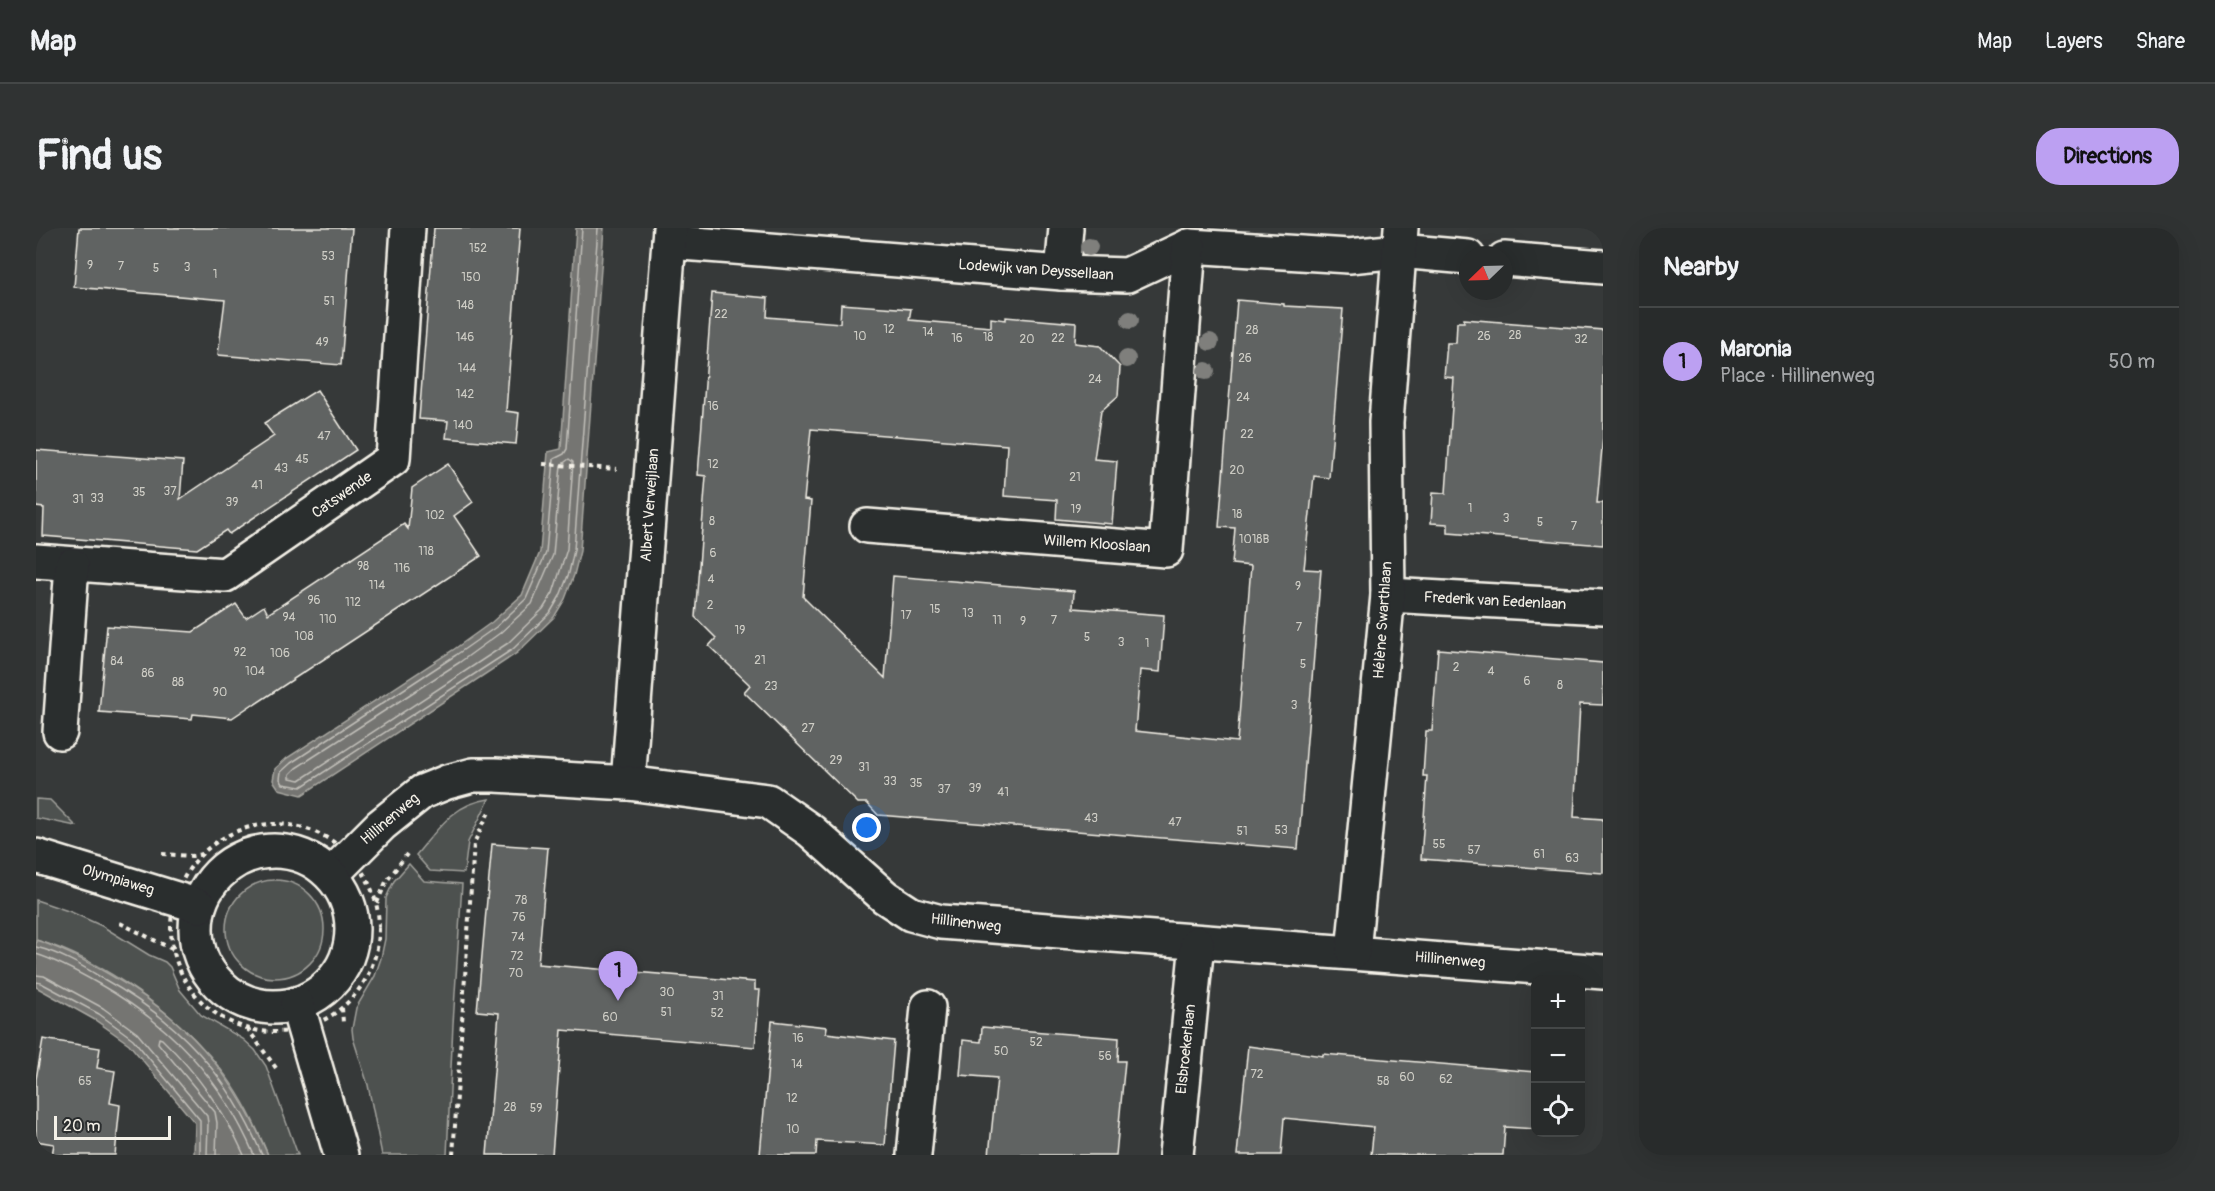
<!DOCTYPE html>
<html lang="en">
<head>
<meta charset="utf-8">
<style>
	:root { --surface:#282b2b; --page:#303333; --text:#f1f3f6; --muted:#a5a7a9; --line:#444747; --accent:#bca0f2 }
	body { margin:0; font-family:Pangolin,sans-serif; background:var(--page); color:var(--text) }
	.controls { position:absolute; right:18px; bottom:18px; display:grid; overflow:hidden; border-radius:12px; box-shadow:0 6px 24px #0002 }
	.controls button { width:54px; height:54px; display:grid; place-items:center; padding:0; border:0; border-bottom:2px solid var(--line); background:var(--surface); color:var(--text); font:30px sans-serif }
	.compass { position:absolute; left:1423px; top:18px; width:54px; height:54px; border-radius:50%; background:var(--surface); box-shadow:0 6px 24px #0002; rotate:247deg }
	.scale { position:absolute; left:18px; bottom:15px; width:117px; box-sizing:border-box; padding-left:6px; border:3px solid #f4f1e8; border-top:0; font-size:16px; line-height:21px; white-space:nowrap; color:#f4f1e8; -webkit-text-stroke:4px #2a2d2e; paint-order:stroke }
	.you { position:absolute; left:831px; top:600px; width:21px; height:21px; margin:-15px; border:4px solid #fff; border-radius:50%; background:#1a73e8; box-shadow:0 0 0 9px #1a73e833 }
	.badge { display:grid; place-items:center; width:39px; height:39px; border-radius:50%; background:var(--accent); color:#111; font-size:20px; font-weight:700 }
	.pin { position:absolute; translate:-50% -50px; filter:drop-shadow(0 2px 3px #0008) }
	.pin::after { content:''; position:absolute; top:32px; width:21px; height:18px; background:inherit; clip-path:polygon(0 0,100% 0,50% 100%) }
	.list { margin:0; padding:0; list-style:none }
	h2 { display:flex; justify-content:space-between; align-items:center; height:78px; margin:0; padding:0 24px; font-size:26px }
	h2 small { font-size:20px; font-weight:400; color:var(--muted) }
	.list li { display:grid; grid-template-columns:39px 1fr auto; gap:18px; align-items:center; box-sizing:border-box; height:108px; padding:0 24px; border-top:2px solid var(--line) }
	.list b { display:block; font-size:22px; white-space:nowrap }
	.list p { margin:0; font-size:20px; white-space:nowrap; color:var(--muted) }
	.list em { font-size:20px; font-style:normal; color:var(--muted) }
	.icon { flex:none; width:33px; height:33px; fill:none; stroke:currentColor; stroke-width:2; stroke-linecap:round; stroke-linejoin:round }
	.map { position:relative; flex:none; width:1567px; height:927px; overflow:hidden; border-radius:24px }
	header { display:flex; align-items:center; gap:36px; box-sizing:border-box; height:84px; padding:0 30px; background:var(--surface); border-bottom:2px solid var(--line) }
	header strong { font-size:28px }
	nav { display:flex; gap:33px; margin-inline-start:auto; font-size:21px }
	.intro { display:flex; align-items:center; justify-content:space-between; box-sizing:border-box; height:144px; padding:0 36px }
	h1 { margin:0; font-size:42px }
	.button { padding:15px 27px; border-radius:24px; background:var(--accent); color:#111; font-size:21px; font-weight:700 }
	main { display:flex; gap:36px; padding:0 36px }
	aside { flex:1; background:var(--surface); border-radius:24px; box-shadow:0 6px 24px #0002 }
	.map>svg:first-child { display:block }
</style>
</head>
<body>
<header>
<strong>Map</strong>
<nav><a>Map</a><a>Layers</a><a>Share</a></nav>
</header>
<div class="intro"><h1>Find us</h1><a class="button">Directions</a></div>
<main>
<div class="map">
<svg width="1567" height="927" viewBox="0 0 1567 927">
	<rect width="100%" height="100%" fill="#363939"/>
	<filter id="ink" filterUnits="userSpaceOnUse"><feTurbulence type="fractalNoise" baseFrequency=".0167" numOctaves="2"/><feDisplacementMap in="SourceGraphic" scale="12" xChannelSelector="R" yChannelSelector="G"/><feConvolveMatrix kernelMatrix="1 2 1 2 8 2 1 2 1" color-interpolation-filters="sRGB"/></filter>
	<g filter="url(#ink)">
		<g fill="#4e514f" stroke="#a1a19c" stroke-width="1.5">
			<path d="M 0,571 L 14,572 L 40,598 L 0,590 Z"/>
			<path d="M 453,571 L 432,614 L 428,645 L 394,643 L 380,627 C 402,601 417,576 453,571 Z"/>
			<path d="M 373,636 L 388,653 L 426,656 L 417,796 L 411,927 L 346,927 L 332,857 L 317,810 L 316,801 L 320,780 L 339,748 L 345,730 L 349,711 L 350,670 L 358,653 Z"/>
			<circle cx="239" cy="701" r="49"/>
			<path d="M 0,672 L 35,684 L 66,698 L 113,727 L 129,734 L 134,739 L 144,762 L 165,787 L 207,811 L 219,822 L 230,838 L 262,927 L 232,927 C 220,897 206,868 186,843 C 145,788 66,731 0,712 Z"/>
		</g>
		<g fill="#757572" stroke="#a8a7a1" stroke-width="1.5">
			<path d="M 540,0 L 568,0 L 544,323 L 538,347 L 529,371 L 518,389 L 481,425 L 266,567 L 243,561 L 237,552 L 239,541 L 251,530 L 417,422 L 456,394 L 486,367 L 504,324 L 512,224 L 525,221 Z"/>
			<path d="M 0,712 C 25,720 48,732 71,745 C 149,789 197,844 232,927 L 158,927 L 159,895 L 93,816 L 59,792 L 0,759 Z"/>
		</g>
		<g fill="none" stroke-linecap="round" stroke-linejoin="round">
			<g stroke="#c1bfb9" stroke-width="1.5">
				<path d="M 546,0 L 531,221 L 528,226 L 518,231 L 510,325 L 490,371 L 460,399 L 420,427 L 255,535 L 245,544 L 244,551 L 247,556 L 265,559 L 477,421 L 514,385 L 524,368 L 533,345 L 538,322 L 562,0"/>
				<path d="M 533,231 L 537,234 L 531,321 L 517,365 L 507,381 L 472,415 L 264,552 L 254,550 L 254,546 L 260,540 L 424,434 L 464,405 L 496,376 L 517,327 L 525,237 Z"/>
				<path d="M 0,719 C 24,725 45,737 66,750 C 143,793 192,846 226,927"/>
				<path d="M 0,726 C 22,733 42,744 63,756 C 135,797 185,850 218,927"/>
				<path d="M 0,747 L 8,748 L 67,780 L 101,805 L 171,888 L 172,895 L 171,927"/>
				<path d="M 0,754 L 5,755 L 63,786 L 97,811 L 164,892 L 164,927"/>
				<path d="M 180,927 L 181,895 L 179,884 L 122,815 L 123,810 L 126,811 C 161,845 188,882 208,927"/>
			</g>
		</g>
		<g fill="#616362" stroke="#f4f1e8" stroke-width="1.5">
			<path d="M 43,0 L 316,0 L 305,137 L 182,127 L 189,72 L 38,59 Z"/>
			<path d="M 398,0 L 484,0 L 470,183 L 483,185 L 480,216 L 410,210 L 412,193 L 383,191 Z"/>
			<path d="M 676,65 L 732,70 L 731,89 L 804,95 L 805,76 L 875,81 L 873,92 L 955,99 L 955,90 L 970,92 L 970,89 L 1040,95 L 1039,115 L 1064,118 L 1084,139 L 1082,168 L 1065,183 L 1058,231 L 1081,233 L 1076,296 L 1020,291 L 1021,272 L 968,268 L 971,217 L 775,201 L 768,272 L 775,273 L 767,369 L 849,450 L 857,348 L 1038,363 L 1037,380 L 1128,387 L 1124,444 L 1104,442 L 1099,503 L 1201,514 L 1215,338 L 1196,336 L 1199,300 L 1183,299 L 1201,72 L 1248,76 L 1248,78 L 1307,81 L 1293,250 L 1278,248 L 1268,341 L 1285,342 L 1262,621 L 842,587 L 831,575 L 822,575 L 708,464 L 714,457 L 673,418 L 680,410 L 659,389 L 670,248 L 662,247 Z"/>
			<path d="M 1428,91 L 1567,102 L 1567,209 L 1561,275 L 1567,275 L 1567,317 L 1412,305 L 1412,296 L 1395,295 L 1397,264 L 1410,265 L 1418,150 L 1408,149 L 1411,115 L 1420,115 L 1421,94 L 1428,94 Z"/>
			<path d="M 281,162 L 320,222 L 193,306 L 190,302 L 161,321 L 7,308 L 8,280 L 0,279 L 0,222 L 147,233 L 144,271 L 238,208 L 228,195 Z"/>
			<path d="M 412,236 L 437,274 L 418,288 L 445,328 L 218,477 L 217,476 L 196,490 L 157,486 L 156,491 L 63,484 L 71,398 L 157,404 L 200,376 L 210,390 L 228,378 L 232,386 L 368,296 L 372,301 L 376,260 Z"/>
			<path d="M 1402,421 L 1567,435 L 1567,477 L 1544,476 L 1538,589 L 1567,591 L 1567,645 L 1385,631 L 1391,548 L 1387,548 L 1390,503 L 1396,503 Z"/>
			<path d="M 456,616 L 512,620 L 502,736 L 719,754 L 719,762 L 724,762 L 719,819 L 526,802 L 516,927 L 451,927 L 463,785 L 441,783 Z"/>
			<path d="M 736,793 L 791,799 L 790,805 L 858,813 L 849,917 L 781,913 L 780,927 L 724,927 Z"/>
			<path d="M 946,799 L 1083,810 L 1082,833 L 1089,833 L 1080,927 L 953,927 L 961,850 L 924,847 L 927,812 L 945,814 Z"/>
			<path d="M 7,811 L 64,820 L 61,840 L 79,843 L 74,875 L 84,877 L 79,927 L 16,927 L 18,916 L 0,913 L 0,851 Z"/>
			<path d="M 1212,818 L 1287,828 L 1287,826 L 1500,844 L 1500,901 L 1469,899 L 1467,927 L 1335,927 L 1338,899 L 1248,890 L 1245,927 L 1201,927 Z"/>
		</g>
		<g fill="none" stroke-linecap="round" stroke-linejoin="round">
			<g stroke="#f4f1e8" stroke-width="38">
				<g id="minor">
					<path d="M 633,14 L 1026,45 L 1091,47 L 1153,18 L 1313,28 L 1363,23 L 1432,29"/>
					<path d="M 1468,31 L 1567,39"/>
					<path d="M 1026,45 L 1030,0"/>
					<path d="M 831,298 L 1130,322 L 1153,18"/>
					<path d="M 0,333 L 189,347 L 357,231 L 372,0"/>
					<path d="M 1352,367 L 1567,379"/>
					<path d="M 24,504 L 36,337"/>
					<path d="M 592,555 L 634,0"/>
					<path d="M 295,647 L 345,597 L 386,564 L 411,554 L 437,547 L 459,547 L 592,555 L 732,573 L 775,603 L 849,669 L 875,686 L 905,694 C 1126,712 1346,726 1567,744"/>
					<path d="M 1317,724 L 1352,367 L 1350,194 L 1365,0"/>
					<path d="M 878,927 L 892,779"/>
					<path d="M 1140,927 L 1161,715"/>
				</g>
			</g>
			<g stroke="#f4f1e8" stroke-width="38">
				<g id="secondary">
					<circle cx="238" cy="701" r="78"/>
					<path d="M 0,628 L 163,678"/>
					<path d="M 261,776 L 305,927"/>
				</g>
			</g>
			<g stroke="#f4f1e8" stroke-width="4" stroke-dasharray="4.5 4.5" stroke-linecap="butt">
				<path d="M 507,236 L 581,241"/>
				<circle cx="239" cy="700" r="104"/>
				<path d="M 126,626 L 156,628 L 167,626"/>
				<path d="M 341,675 L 350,654 L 371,626"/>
				<path d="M 84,695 L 138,722"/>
				<path d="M 306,780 L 307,795"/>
				<path d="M 211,800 L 240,840"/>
				<path d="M 417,927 L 438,615 L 453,584"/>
			</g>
			<use href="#minor" stroke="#2a2d2e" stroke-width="33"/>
			<use href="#secondary" stroke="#2a2d2e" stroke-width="33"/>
		</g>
		<g fill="#7f7f7c">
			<circle cx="1053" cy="19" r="9"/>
			<circle cx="1094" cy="92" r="9"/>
			<circle cx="1174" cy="114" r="9"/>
			<circle cx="1091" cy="131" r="9"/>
			<circle cx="1170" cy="143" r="9"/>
		</g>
	</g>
	<g text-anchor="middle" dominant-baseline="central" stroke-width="4.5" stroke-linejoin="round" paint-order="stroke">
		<g font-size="12" fill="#cfcec6">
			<text x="442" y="20">152</text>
			<text x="292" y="28">53</text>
			<text x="54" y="37">9</text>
			<text x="85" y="38">7</text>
			<text x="151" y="39">3</text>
			<text x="120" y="40">5</text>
			<text x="179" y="46">1</text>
			<text x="435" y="49">150</text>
			<text x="293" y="73">51</text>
			<text x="429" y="77">148</text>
			<text x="685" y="86">22</text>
			<text x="853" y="101">12</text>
			<text x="1216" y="102">28</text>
			<text x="892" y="104">14</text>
			<text x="1479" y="107">28</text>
			<text x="824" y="108">10</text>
			<text x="1448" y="108">26</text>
			<text x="429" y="109">146</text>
			<text x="952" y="109">18</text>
			<text x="921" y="110">16</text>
			<text x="1022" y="110">22</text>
			<text x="991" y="111">20</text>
			<text x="1545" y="111">32</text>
			<text x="286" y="114">49</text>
			<text x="1209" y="130">26</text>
			<text x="431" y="140">144</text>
			<text x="1059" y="151">24</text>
			<text x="429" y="166">142</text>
			<text x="1207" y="169">24</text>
			<text x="677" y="178">16</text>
			<text x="427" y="197">140</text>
			<text x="1211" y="206">22</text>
			<text x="288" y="208">47</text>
			<text x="266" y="231">45</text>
			<text x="677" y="236">12</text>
			<text x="245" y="240">43</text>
			<text x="1201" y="242">20</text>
			<text x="1039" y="249">21</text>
			<text x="221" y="257">41</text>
			<text x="134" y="263">37</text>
			<text x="103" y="264">35</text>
			<text x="61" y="270">33</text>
			<text x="42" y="271">31</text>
			<text x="196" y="274">39</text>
			<text x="1434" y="280">1</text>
			<text x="1040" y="281">19</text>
			<text x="1201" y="286">18</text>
			<text x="399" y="287">102</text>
			<text x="1470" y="290">3</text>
			<text x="676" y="293">8</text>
			<text x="1504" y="294">5</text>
			<text x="1538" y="298">7</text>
			<text x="1218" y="311">1018B</text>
			<text x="390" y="323">118</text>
			<text x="677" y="325">6</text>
			<text x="327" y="338">98</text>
			<text x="366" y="340">116</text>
			<text x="675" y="351">4</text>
			<text x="341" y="357">114</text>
			<text x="1262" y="358">9</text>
			<text x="278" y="372">96</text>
			<text x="317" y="374">112</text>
			<text x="674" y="377">2</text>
			<text x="899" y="381">15</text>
			<text x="932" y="385">13</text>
			<text x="870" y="387">17</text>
			<text x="253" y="389">94</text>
			<text x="292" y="391">110</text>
			<text x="961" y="392">11</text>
			<text x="1018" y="392">7</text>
			<text x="987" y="393">9</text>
			<text x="1263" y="399">7</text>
			<text x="704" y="402">19</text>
			<text x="268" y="408">108</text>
			<text x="1051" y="409">5</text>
			<text x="1085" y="414">3</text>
			<text x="1111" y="415">1</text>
			<text x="204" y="424">92</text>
			<text x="244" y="425">106</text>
			<text x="724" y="432">21</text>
			<text x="81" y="433">84</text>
			<text x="1267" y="436">5</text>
			<text x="1420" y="439">2</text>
			<text x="219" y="443">104</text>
			<text x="1455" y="443">4</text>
			<text x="112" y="445">86</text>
			<text x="1491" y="453">6</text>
			<text x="142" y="454">88</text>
			<text x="1524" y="457">8</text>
			<text x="735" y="458">23</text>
			<text x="184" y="464">90</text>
			<text x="1258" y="477">3</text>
			<text x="772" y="500">27</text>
			<text x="800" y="532">29</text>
			<text x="828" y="539">31</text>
			<text x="854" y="553">33</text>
			<text x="880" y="555">35</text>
			<text x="939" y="560">39</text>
			<text x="908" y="561">37</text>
			<text x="967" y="564">41</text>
			<text x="1055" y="590">43</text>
			<text x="1139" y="594">47</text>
			<text x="1245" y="602">53</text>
			<text x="1206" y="603">51</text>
			<text x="1403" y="616">55</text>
			<text x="1438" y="622">57</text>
			<text x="1503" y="626">61</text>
			<text x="1536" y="630">63</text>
			<text x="485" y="672">78</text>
			<text x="483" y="689">76</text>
			<text x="482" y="709">74</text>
			<text x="481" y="728">72</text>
			<text x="480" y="745">70</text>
			<text x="631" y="764">30</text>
			<text x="682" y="768">31</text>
			<text x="630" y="784">51</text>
			<text x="681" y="785">52</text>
			<text x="574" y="789">60</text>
			<text x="762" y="810">16</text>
			<text x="1000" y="814">52</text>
			<text x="965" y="823">50</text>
			<text x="1069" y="828">56</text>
			<text x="761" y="836">14</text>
			<text x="1221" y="846">72</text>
			<text x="1371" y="849">60</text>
			<text x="1410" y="851">62</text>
			<text x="49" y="853">65</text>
			<text x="1347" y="853">58</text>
			<text x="756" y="870">12</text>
			<text x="474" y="879">28</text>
			<text x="500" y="880">59</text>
			<text x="757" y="901">10</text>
		</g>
		<g font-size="15" fill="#f4f1e8" stroke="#2a2d2e">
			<text transform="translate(1000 42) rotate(4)">Lodewijk van Deyssellaan</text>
			<text transform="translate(306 267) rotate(-35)">Catswende</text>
			<text transform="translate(614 277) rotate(-86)">Albert Verweijlaan</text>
			<text transform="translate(1061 316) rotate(4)">Willem Klooslaan</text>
			<text transform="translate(1459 373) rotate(3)">Frederik van Eedenlaan</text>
			<text transform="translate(1347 392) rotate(-86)">Hélène Swarthlaan</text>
			<text transform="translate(354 591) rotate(-40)">Hillinenweg</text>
			<text transform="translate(82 652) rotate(17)">Olympiaweg</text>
			<text transform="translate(930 695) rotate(7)">Hillinenweg</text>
			<text transform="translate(1414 732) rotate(5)">Hillinenweg</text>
			<text transform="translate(1150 821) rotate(-84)">Elsbroekerlaan</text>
		</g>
	</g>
</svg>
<div class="controls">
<button>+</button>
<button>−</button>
<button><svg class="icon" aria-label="locate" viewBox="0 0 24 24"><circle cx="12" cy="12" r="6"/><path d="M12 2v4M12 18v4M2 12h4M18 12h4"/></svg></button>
</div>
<svg class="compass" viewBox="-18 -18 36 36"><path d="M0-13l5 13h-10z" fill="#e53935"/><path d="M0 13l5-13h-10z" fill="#a5a7a9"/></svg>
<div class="scale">20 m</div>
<div class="you"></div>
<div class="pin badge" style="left:582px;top:773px">1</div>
</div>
<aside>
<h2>Nearby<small></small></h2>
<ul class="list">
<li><span class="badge">1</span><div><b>Maronia</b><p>Place · Hillinenweg</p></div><em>50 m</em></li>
</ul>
</aside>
</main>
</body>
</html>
